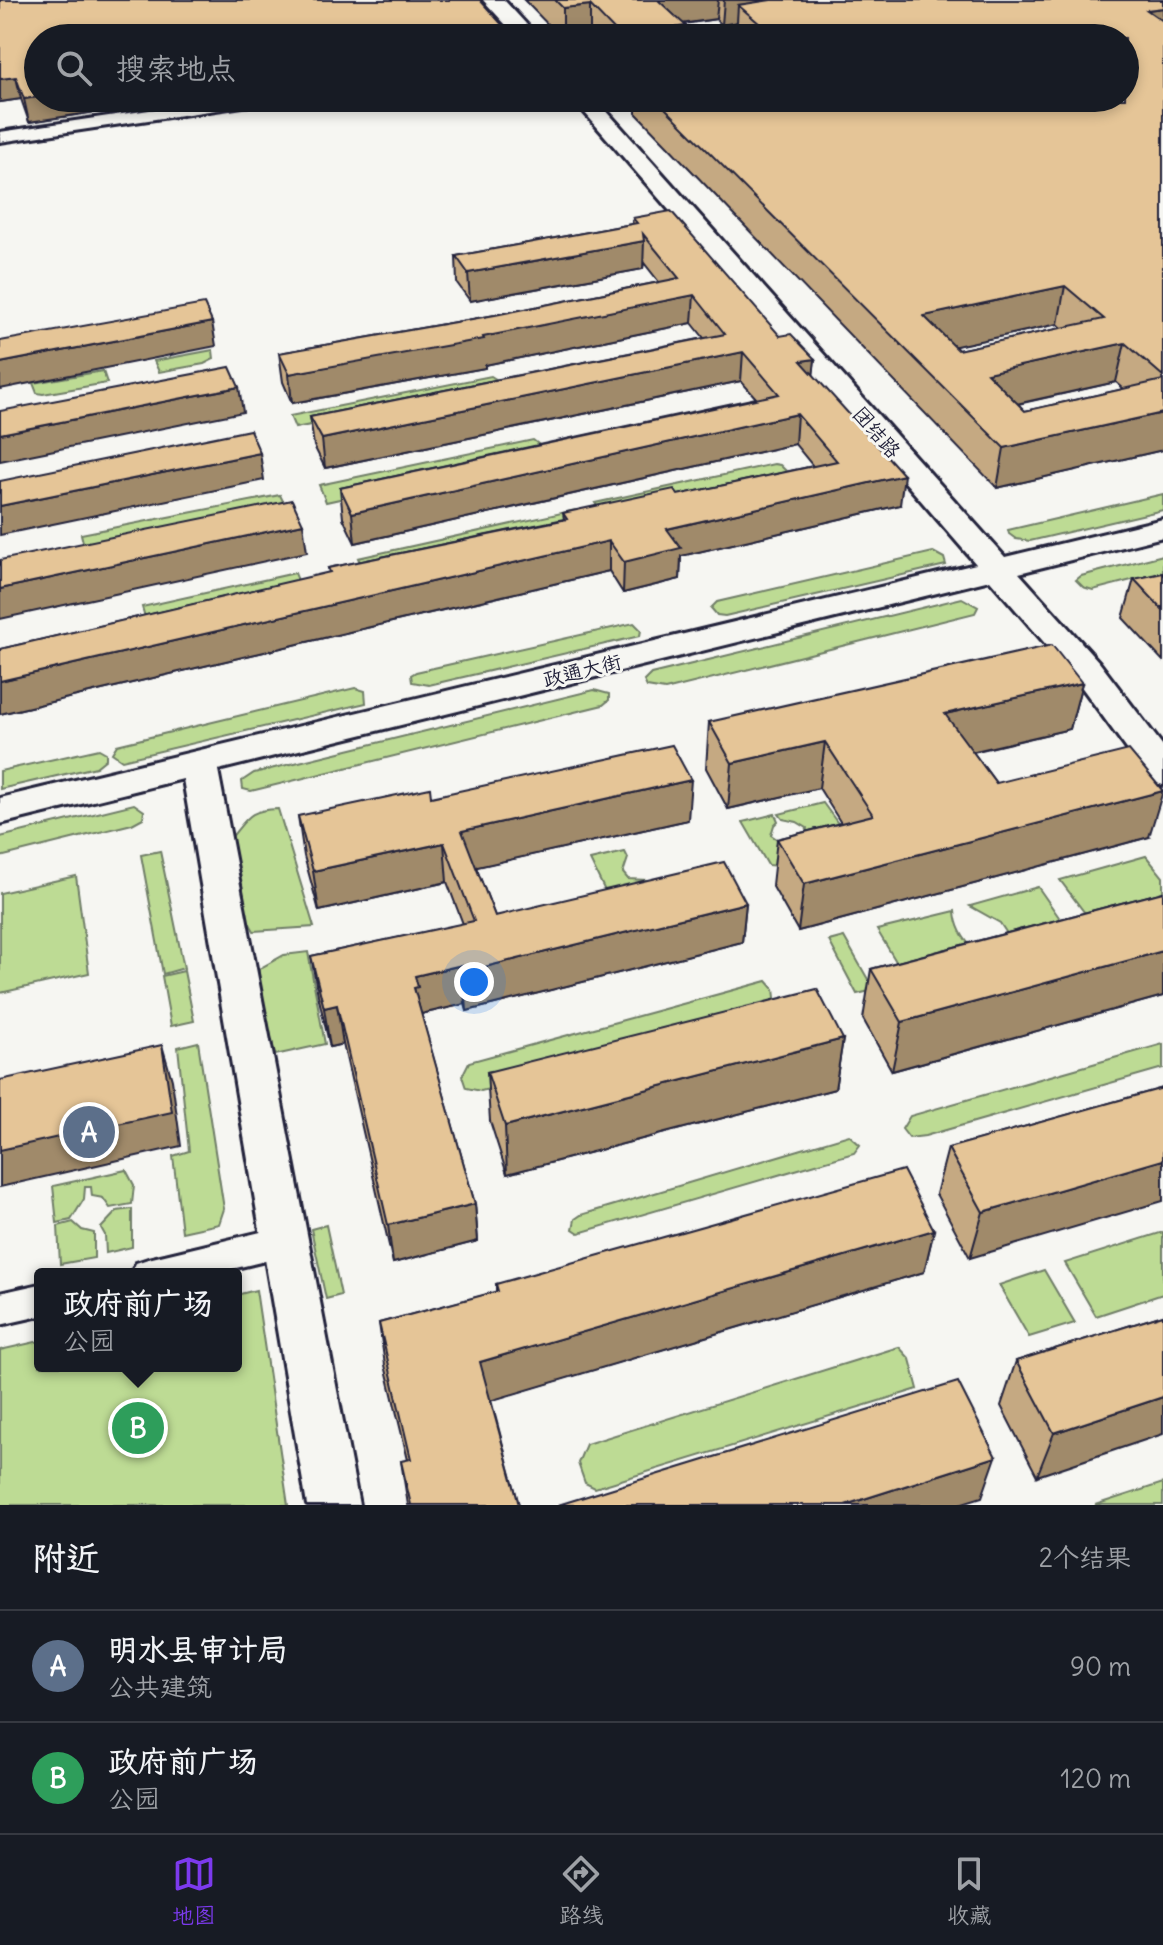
<!DOCTYPE html>
<html lang="zh">
<head>
<meta charset="utf-8">
<style>
	:root { --surface:#171b24; --page:#242831; --text:#f1f3f6; --muted:#9ea1a6; --line:#363941; --accent:#7c3aed }
	body { margin:0; font-family:Delius,"LXGW WenKai TC",sans-serif; background:var(--page); color:var(--text) }
	.you { position:absolute; left:474px; top:982px; width:28px; height:28px; margin:-20px; border:6px solid #fff; border-radius:50%; background:#1a73e8; box-shadow:0 0 0 12px #1a73e833 }
	.badge { display:grid; place-items:center; width:52px; height:52px; border-radius:50%; background:var(--accent); color:#fff; font-size:26px; font-weight:700 }
	.pin { position:absolute; translate:-50% -50%; border:4px solid #fff; box-shadow:0 2px 8px #0006 }
	.popup { position:absolute; left:34px; top:1268px; width:208px; height:104px; box-sizing:border-box; display:grid; place-content:center; border-radius:8px; background:var(--surface); filter:drop-shadow(0 2px 6px #0005); font-size:26px; white-space:nowrap; color:var(--muted) }
	.popup b { font-size:30px; color:var(--text) }
	.popup::after { content:''; position:absolute; left:50%; top:100%; margin-left:-16px; border:16px solid transparent; border-top-color:var(--surface) }
	.list { margin:0; padding:0; list-style:none }
	h2 { display:flex; justify-content:space-between; align-items:center; height:104px; margin:0; padding:0 32px; font-size:34px }
	h2 small { font-size:26px; font-weight:400; color:var(--muted) }
	.list li { display:grid; grid-template-columns:52px 1fr auto; gap:24px; align-items:center; box-sizing:border-box; height:112px; padding:0 32px; border-top:2px solid var(--line) }
	.list b { display:block; font-size:30px; white-space:nowrap }
	.list p { margin:0; font-size:26px; white-space:nowrap; color:var(--muted) }
	.list em { font-size:26px; font-style:normal; color:var(--muted) }
	.icon { flex:none; width:44px; height:44px; fill:none; stroke:currentColor; stroke-width:2; stroke-linecap:round; stroke-linejoin:round }
	.map { position:relative; flex:none; width:1163px; height:1505px; overflow:hidden }
	.search { position:absolute; background:var(--surface); box-shadow:0 4px 12px #0003; left:24px; right:24px; top:24px; height:88px; display:flex; align-items:center; gap:20px; box-sizing:border-box; padding:0 28px; border-radius:44px; color:var(--muted); font-size:30px }
	.sheet { height:328px; background:var(--surface) }
	nav { display:flex; justify-content:space-around; align-items:center; box-sizing:border-box; height:112px; border-top:2px solid var(--line); background:var(--surface); font-size:22px; color:var(--muted) }
	nav a { display:grid; justify-items:center; gap:4px }
	nav .on { color:var(--accent) }
	.map>svg:first-child { display:block }
</style>
</head>
<body>
<div class="map">
<svg width="1163" height="1505" viewBox="0 0 1163 1505">
	<rect width="100%" height="100%" fill="#f6f6f2"/>
	<filter id="ink" filterUnits="userSpaceOnUse"><feTurbulence type="fractalNoise" baseFrequency=".0125" numOctaves="2"/><feDisplacementMap in="SourceGraphic" scale="16" xChannelSelector="R" yChannelSelector="G"/><feConvolveMatrix kernelMatrix="1 2 1 2 8 2 1 2 1" color-interpolation-filters="sRGB"/></filter>
	<g filter="url(#ink)">
		<g fill="#bddb94" stroke="#707e68" stroke-width="2">
			<path d="M 213,350 L 214,359 L 204,364 L 159,372 L 154,361 Z"/>
			<path d="M 103,371 L 107,383 L 43,394 L 37,393 L 33,383 Z"/>
			<path d="M 491,376 L 499,381 L 500,388 L 295,428 L 290,416 Z"/>
			<path d="M 533,440 L 542,447 L 543,454 L 326,502 L 319,485 Z"/>
			<path d="M 774,464 L 780,465 L 790,475 L 606,519 L 595,503 Z"/>
			<path d="M 1163,494 L 1163,510 L 1030,541 L 1016,539 L 1009,534 L 1008,530 Z"/>
			<path d="M 280,495 L 285,505 L 85,550 L 81,534 Z"/>
			<path d="M 575,510 L 585,525 L 366,574 L 358,558 Z"/>
			<path d="M 933,552 L 944,558 L 946,565 L 725,616 L 717,615 L 711,608 L 717,602 Z"/>
			<path d="M 1163,555 L 1163,572 L 1093,590 L 1083,587 L 1076,580 L 1081,576 Z"/>
			<path d="M 295,573 L 303,593 L 148,627 L 142,607 Z"/>
			<path d="M 962,598 L 978,607 L 975,613 L 665,690 L 647,687 L 644,681 L 651,674 Z"/>
			<path d="M 634,623 L 641,630 L 640,636 L 429,685 L 412,682 L 411,675 L 416,672 Z"/>
			<path d="M 355,688 L 365,691 L 366,703 L 122,760 L 112,753 L 117,745 Z"/>
			<path d="M 594,690 L 609,694 L 609,700 L 603,705 L 251,791 L 243,789 L 242,781 L 254,773 Z"/>
			<path d="M 99,749 L 106,753 L 106,759 L 96,767 L 0,789 L 0,771 Z"/>
			<path d="M 823,803 L 850,840 L 778,866 L 768,865 L 743,822 L 775,814 L 778,821 L 774,825 L 771,835 L 780,841 L 806,834 L 807,828 L 797,822 L 783,819 L 779,814 Z"/>
			<path d="M 134,804 L 144,811 L 143,818 L 132,824 L 0,857 L 0,837 Z"/>
			<path d="M 278,809 L 314,927 L 254,931 L 246,917 L 230,839 C 248,818 248,810 278,809 Z"/>
			<path d="M 160,851 L 184,968 L 163,974 L 141,855 Z"/>
			<path d="M 625,852 L 628,858 L 623,873 L 628,879 L 647,880 L 652,894 L 605,891 L 590,860 Z"/>
			<path d="M 1146,856 L 1163,877 L 1163,910 L 1097,929 L 1060,880 Z"/>
			<path d="M 76,876 L 89,973 L 0,993 L 0,893 Z"/>
			<path d="M 1038,887 L 1070,933 L 1008,935 L 1000,923 L 970,906 Z"/>
			<path d="M 955,911 C 956,926 963,939 974,949 L 906,978 L 877,930 Z"/>
			<path d="M 844,937 L 874,990 L 857,994 L 829,941 Z"/>
			<path d="M 308,952 L 325,1044 L 275,1055 L 258,977 L 259,969 L 284,955 Z"/>
			<path d="M 184,971 L 194,1021 L 171,1026 L 162,976 Z"/>
			<path d="M 767,981 L 774,989 L 777,1015 L 481,1091 L 466,1088 L 462,1076 L 469,1062 Z"/>
			<path d="M 198,1042 L 224,1209 L 219,1224 L 182,1232 L 173,1156 L 189,1151 L 178,1047 Z"/>
			<path d="M 1163,1044 L 1163,1068 L 925,1136 L 909,1138 L 902,1129 L 910,1116 Z"/>
			<path d="M 849,1135 L 860,1145 L 854,1153 L 579,1233 L 573,1229 L 575,1219 L 581,1215 Z"/>
			<path d="M 126,1170 L 134,1185 L 132,1204 L 110,1208 L 103,1198 L 92,1196 L 91,1187 L 85,1187 L 84,1199 L 71,1220 L 57,1223 L 53,1186 Z"/>
			<path d="M 132,1209 L 132,1247 L 106,1253 L 105,1235 L 101,1228 L 117,1211 Z"/>
			<path d="M 73,1222 L 82,1230 L 94,1233 L 94,1258 L 60,1264 L 58,1226 Z"/>
			<path d="M 326,1225 L 341,1295 L 326,1299 L 311,1229 Z"/>
			<path d="M 1163,1232 L 1163,1294 L 1096,1316 L 1065,1263 Z"/>
			<path d="M 1044,1270 L 1075,1323 L 1029,1337 L 999,1285 Z"/>
			<path d="M 256,1290 L 288,1505 L 0,1505 L 0,1350 L 40,1341 L 40,1366 L 236,1366 L 236,1295 Z"/>
			<path d="M 899,1347 L 910,1359 L 918,1389 L 595,1488 L 585,1483 L 578,1463 L 586,1444 Z"/>
			<path d="M 1163,1483 L 1163,1505 L 1095,1505 Z"/>
		</g>
		<g fill="none" stroke-linecap="round" stroke-linejoin="round">
			<g stroke="#22223b" stroke-width="6">
				<g id="street">
					<path d="M 771,20 L 776,21 L 776,27 L 709,38 L 673,38 L 680,34 Z"/>
					<path d="M 231,98 L 271,98 L 263,103 L 0,142 L 0,132 Z"/>
					<path d="M 286,1226 L 298,1230 L 303,1241 L 298,1252 L 286,1256 L 211,1274 L 131,1274 L 136,1263 L 148,1259 Z"/>
					<path d="M 40,1284 L 40,1316 L 0,1325 L 0,1293 Z"/>
				</g>
			</g>
			<g stroke="#22223b" stroke-width="6">
				<g id="secondary">
					<path d="M 483,0 L 504,0 L 539,38 L 518,38 Z"/>
					<path d="M 572,98 L 595,98 L 1005,557 L 1163,519 L 1163,537 L 1019,573 L 1099,662 L 1163,746 L 1163,785 L 1150,781 L 1075,678 L 990,580 L 218,770 L 359,1505 L 307,1505 L 183,779 L 0,824 L 0,798 L 976,564 Z"/>
				</g>
			</g>
			<use href="#street" fill="#f6f6f2" fill-rule="evenodd"/>
			<use href="#secondary" fill="#f6f6f2" fill-rule="evenodd"/>
		</g>
		<g fill="#c5a982" stroke="#22223b" stroke-width="2" fill-rule="evenodd">
			<path d="M 0,0 L 506,29 L 506,38 L 38,38 L 38,98 L 188,98 L 29,122 L 21,99 L 0,102 Z"/>
			<path d="M 524,0 L 1163,0 L 1163,450 L 997,488 L 636,113 L 636,98 L 1125,98 L 1125,38 L 737,38 L 737,22 L 722,25 L 716,19 L 684,24 L 685,38 L 561,38 ZM 1058,324 L 1062,328 L 958,350 L 955,346 ZM 1116,382 L 1124,389 L 1025,411 L 1018,404 Z"/>
			<path d="M 633,218 L 780,336 L 815,359 L 813,375 L 900,505 L 681,556 L 680,579 L 623,593 L 609,571 L 0,714 L 0,649 L 329,573 L 328,568 L 564,519 L 563,513 L 678,495 L 813,466 L 795,444 L 355,543 L 343,518 L 340,488 L 756,398 L 741,381 L 325,468 L 314,446 L 310,417 L 704,338 L 692,323 L 485,365 L 485,368 L 292,403 L 283,382 L 279,353 L 495,315 L 659,282 L 644,263 L 643,269 L 470,301 L 457,283 L 456,256 L 632,224 Z"/>
			<path d="M 1163,573 L 1163,661 L 1123,618 L 1134,579 Z"/>
			<path d="M 1082,683 L 1070,729 L 973,752 L 996,783 L 1149,837 L 798,931 L 772,885 L 777,839 L 841,823 L 819,788 L 728,809 L 706,768 L 709,722 Z"/>
			<path d="M 431,797 L 688,820 L 476,867 L 495,916 L 746,903 L 742,942 L 467,1011 L 465,1004 L 421,1014 L 475,1204 L 478,1241 L 393,1263 L 343,1044 L 330,1047 L 318,995 L 311,956 L 463,924 L 447,882 L 319,911 L 304,856 L 298,816 Z"/>
			<path d="M 1163,892 L 1163,996 L 892,1071 L 863,1019 L 871,969 Z"/>
			<path d="M 843,1039 L 835,1089 L 507,1174 L 490,1121 L 487,1072 Z"/>
			<path d="M 1163,1088 L 970,1258 L 936,1194 L 948,1148 Z"/>
			<path d="M 934,1230 L 924,1272 L 491,1400 L 519,1505 L 408,1505 L 401,1461 L 408,1460 L 385,1365 L 379,1323 L 496,1292 L 496,1284 Z"/>
			<path d="M 1163,1315 L 1037,1476 L 1001,1406 L 1016,1361 Z"/>
		</g>
		<g fill="#a08a6a" stroke="#22223b" stroke-width="2">
			<path d="M 653,0 L 718,0 L 716,19 L 652,28 Z"/>
			<path d="M 724,0 L 888,0 L 738,5 L 737,22 L 722,25 Z"/>
			<path d="M 590,5 L 590,37 L 563,38 L 563,8 Z"/>
			<path d="M 1163,8 L 1163,39 L 1147,10 Z"/>
			<path d="M 686,26 L 685,38 L 619,38 L 619,35 Z"/>
			<path d="M 506,29 L 506,38 L 445,38 Z"/>
			<path d="M 16,77 L 21,99 L 0,102 L 0,79 Z"/>
			<path d="M 38,97 L 38,98 L 188,98 L 29,122 L 24,99 Z"/>
			<path d="M 644,241 L 643,269 L 470,301 L 468,273 Z"/>
			<path d="M 1065,286 L 1058,324 L 919,354 L 924,316 Z"/>
			<path d="M 694,295 L 692,323 L 485,365 L 485,368 L 292,403 L 289,374 Z"/>
			<path d="M 212,322 L 216,346 L 0,389 L 0,363 Z"/>
			<path d="M 1125,343 L 1116,382 L 980,412 L 987,373 Z"/>
			<path d="M 743,352 L 741,381 L 325,468 L 322,439 Z"/>
			<path d="M 815,359 L 812,387 L 801,361 Z"/>
			<path d="M 239,387 L 243,412 L 0,461 L 0,434 Z"/>
			<path d="M 1163,413 L 1163,450 L 997,488 L 1004,448 Z"/>
			<path d="M 797,414 L 795,444 L 355,543 L 352,513 Z"/>
			<path d="M 260,453 L 264,480 L 0,535 L 0,506 Z"/>
			<path d="M 904,475 L 900,505 L 681,556 L 680,579 L 623,593 L 624,562 L 667,529 Z"/>
			<path d="M 303,524 L 307,552 L 0,619 L 0,589 Z"/>
			<path d="M 609,541 L 609,571 L 0,714 L 0,681 Z"/>
			<path d="M 1082,683 L 1070,729 L 936,760 L 945,714 Z"/>
			<path d="M 825,742 L 819,788 L 728,809 L 732,763 Z"/>
			<path d="M 691,780 L 688,820 L 464,870 L 462,831 Z"/>
			<path d="M 1163,791 L 1149,837 L 798,931 L 804,884 Z"/>
			<path d="M 444,843 L 447,882 L 319,911 L 313,871 Z"/>
			<path d="M 746,903 L 742,942 L 467,1011 L 464,972 Z"/>
			<path d="M 1163,951 L 1163,996 L 892,1071 L 902,1022 Z"/>
			<path d="M 462,965 L 465,1004 L 421,1014 L 414,988 L 415,976 Z"/>
			<path d="M 337,1005 L 343,1044 L 330,1047 L 324,1008 Z"/>
			<path d="M 843,1039 L 835,1089 L 507,1174 L 505,1126 Z"/>
			<path d="M 162,1045 L 172,1080 L 181,1146 L 0,1187 L 0,1150 Z"/>
			<path d="M 1163,1160 L 1163,1201 L 970,1258 L 983,1212 Z"/>
			<path d="M 475,1204 L 478,1241 L 393,1263 L 388,1225 Z"/>
			<path d="M 934,1230 L 924,1272 L 483,1403 L 480,1362 Z"/>
			<path d="M 1163,1397 L 1163,1434 L 1037,1476 L 1054,1433 Z"/>
			<path d="M 996,1457 L 982,1497 L 956,1505 L 845,1505 Z"/>
		</g>
		<g fill="#e5c597" stroke="#22223b" stroke-width="2" fill-rule="evenodd">
			<path d="M 0,0 L 480,0 L 506,29 L 445,38 L 38,38 L 38,97 L 24,99 L 16,77 L 0,79 Z"/>
			<path d="M 555,0 L 658,0 L 686,26 L 619,35 L 590,5 L 563,8 Z"/>
			<path d="M 771,0 L 1163,0 L 1163,8 L 1147,10 L 1163,21 L 1163,376 L 1125,343 L 987,373 L 1025,411 L 1163,380 L 1163,413 L 1004,448 L 655,98 L 1125,98 L 1125,38 L 776,38 L 738,5 ZM 1065,286 L 1104,319 L 958,350 L 924,316 Z"/>
			<path d="M 671,211 L 780,336 L 791,334 L 815,359 L 801,361 L 904,475 L 667,529 L 681,548 L 624,562 L 609,541 L 0,681 L 0,649 L 330,572 L 328,568 L 567,519 L 563,513 L 674,489 L 678,495 L 837,461 L 797,414 L 352,513 L 340,488 L 779,394 L 743,352 L 322,439 L 310,417 L 725,334 L 694,295 L 483,337 L 484,339 L 289,374 L 279,353 L 495,315 L 679,278 L 643,234 L 644,241 L 468,273 L 456,256 L 637,223 L 633,218 Z"/>
			<path d="M 204,304 L 212,322 L 0,363 L 0,341 Z"/>
			<path d="M 230,367 L 239,387 L 0,434 L 0,411 Z"/>
			<path d="M 250,430 L 260,453 L 0,506 L 0,481 Z"/>
			<path d="M 292,500 L 303,524 L 0,589 L 0,560 Z"/>
			<path d="M 1163,573 L 1163,610 L 1134,579 Z"/>
			<path d="M 1052,645 L 1082,683 L 945,714 L 996,783 L 1129,750 L 1163,791 L 804,884 L 777,839 L 873,815 L 825,742 L 732,763 L 709,722 Z"/>
			<path d="M 672,745 L 691,780 L 462,831 L 495,916 L 724,862 L 746,903 L 464,972 L 462,965 L 415,976 L 418,987 L 414,988 L 475,1204 L 388,1225 L 337,1005 L 324,1008 L 311,956 L 474,921 L 444,843 L 313,871 L 298,816 L 430,788 L 431,797 Z"/>
			<path d="M 1163,892 L 1163,951 L 902,1022 L 871,969 Z"/>
			<path d="M 817,989 L 843,1039 L 505,1126 L 487,1072 Z"/>
			<path d="M 162,1045 L 172,1112 L 0,1150 L 0,1080 Z"/>
			<path d="M 1163,1088 L 1163,1160 L 983,1212 L 948,1148 Z"/>
			<path d="M 903,1170 L 934,1230 L 480,1362 L 519,1505 L 411,1505 L 401,1461 L 411,1459 L 379,1323 L 498,1291 L 496,1284 Z"/>
			<path d="M 1163,1315 L 1163,1397 L 1054,1433 L 1016,1361 Z"/>
			<path d="M 958,1382 L 996,1457 L 845,1505 L 558,1505 Z"/>
		</g>
	</g>
	<g text-anchor="middle" dominant-baseline="central" stroke-width="6" stroke-linejoin="round" paint-order="stroke">
		<g font-size="20" fill="#22223b" stroke="#f6f6f2">
			<text transform="translate(877 432) rotate(49)">团结路</text>
			<text transform="translate(582 670) rotate(-14)">政通大街</text>
		</g>
	</g>
</svg>
<div class="you"></div>
<div class="pin badge" style="left:89px;top:1132px;background:#5c6f8a">A</div>
<div class="pin badge" style="left:138px;top:1428px;background:#2e9e5b">B</div>
<div class="popup"><b>政府前广场</b>公园</div>
<div class="search"><svg class="icon" aria-label="search" viewBox="0 0 24 24"><circle cx="10" cy="10" r="6"/><path d="M15 15l6 6"/></svg>搜索地点</div>
</div>
<section class="sheet">
<h2>附近<small>2个结果</small></h2>
<ul class="list">
<li><span class="badge" style="background:#5c6f8a">A</span><div><b>明水县审计局</b><p>公共建筑</p></div><em>90 m</em></li>
<li><span class="badge" style="background:#2e9e5b">B</span><div><b>政府前广场</b><p>公园</p></div><em>120 m</em></li>
</ul>
</section>
<nav>
<a class="on"><svg class="icon" aria-label="map" viewBox="0 0 24 24"><path d="M3 6l6-2 6 2 6-2v14l-6 2-6-2-6 2zM9 4v14M15 6v14"/></svg>地图</a>
<a><svg class="icon" aria-label="directions" viewBox="0 0 24 24"><path d="M12 3l9 9-9 9-9-9zM9 14v-3h6M13 9l2 2-2 2"/></svg>路线</a>
<a><svg class="icon" aria-label="saved" viewBox="0 0 24 24"><path d="M7 4h10v16l-5-4-5 4z"/></svg>收藏</a>
</nav>
</body>
</html>
